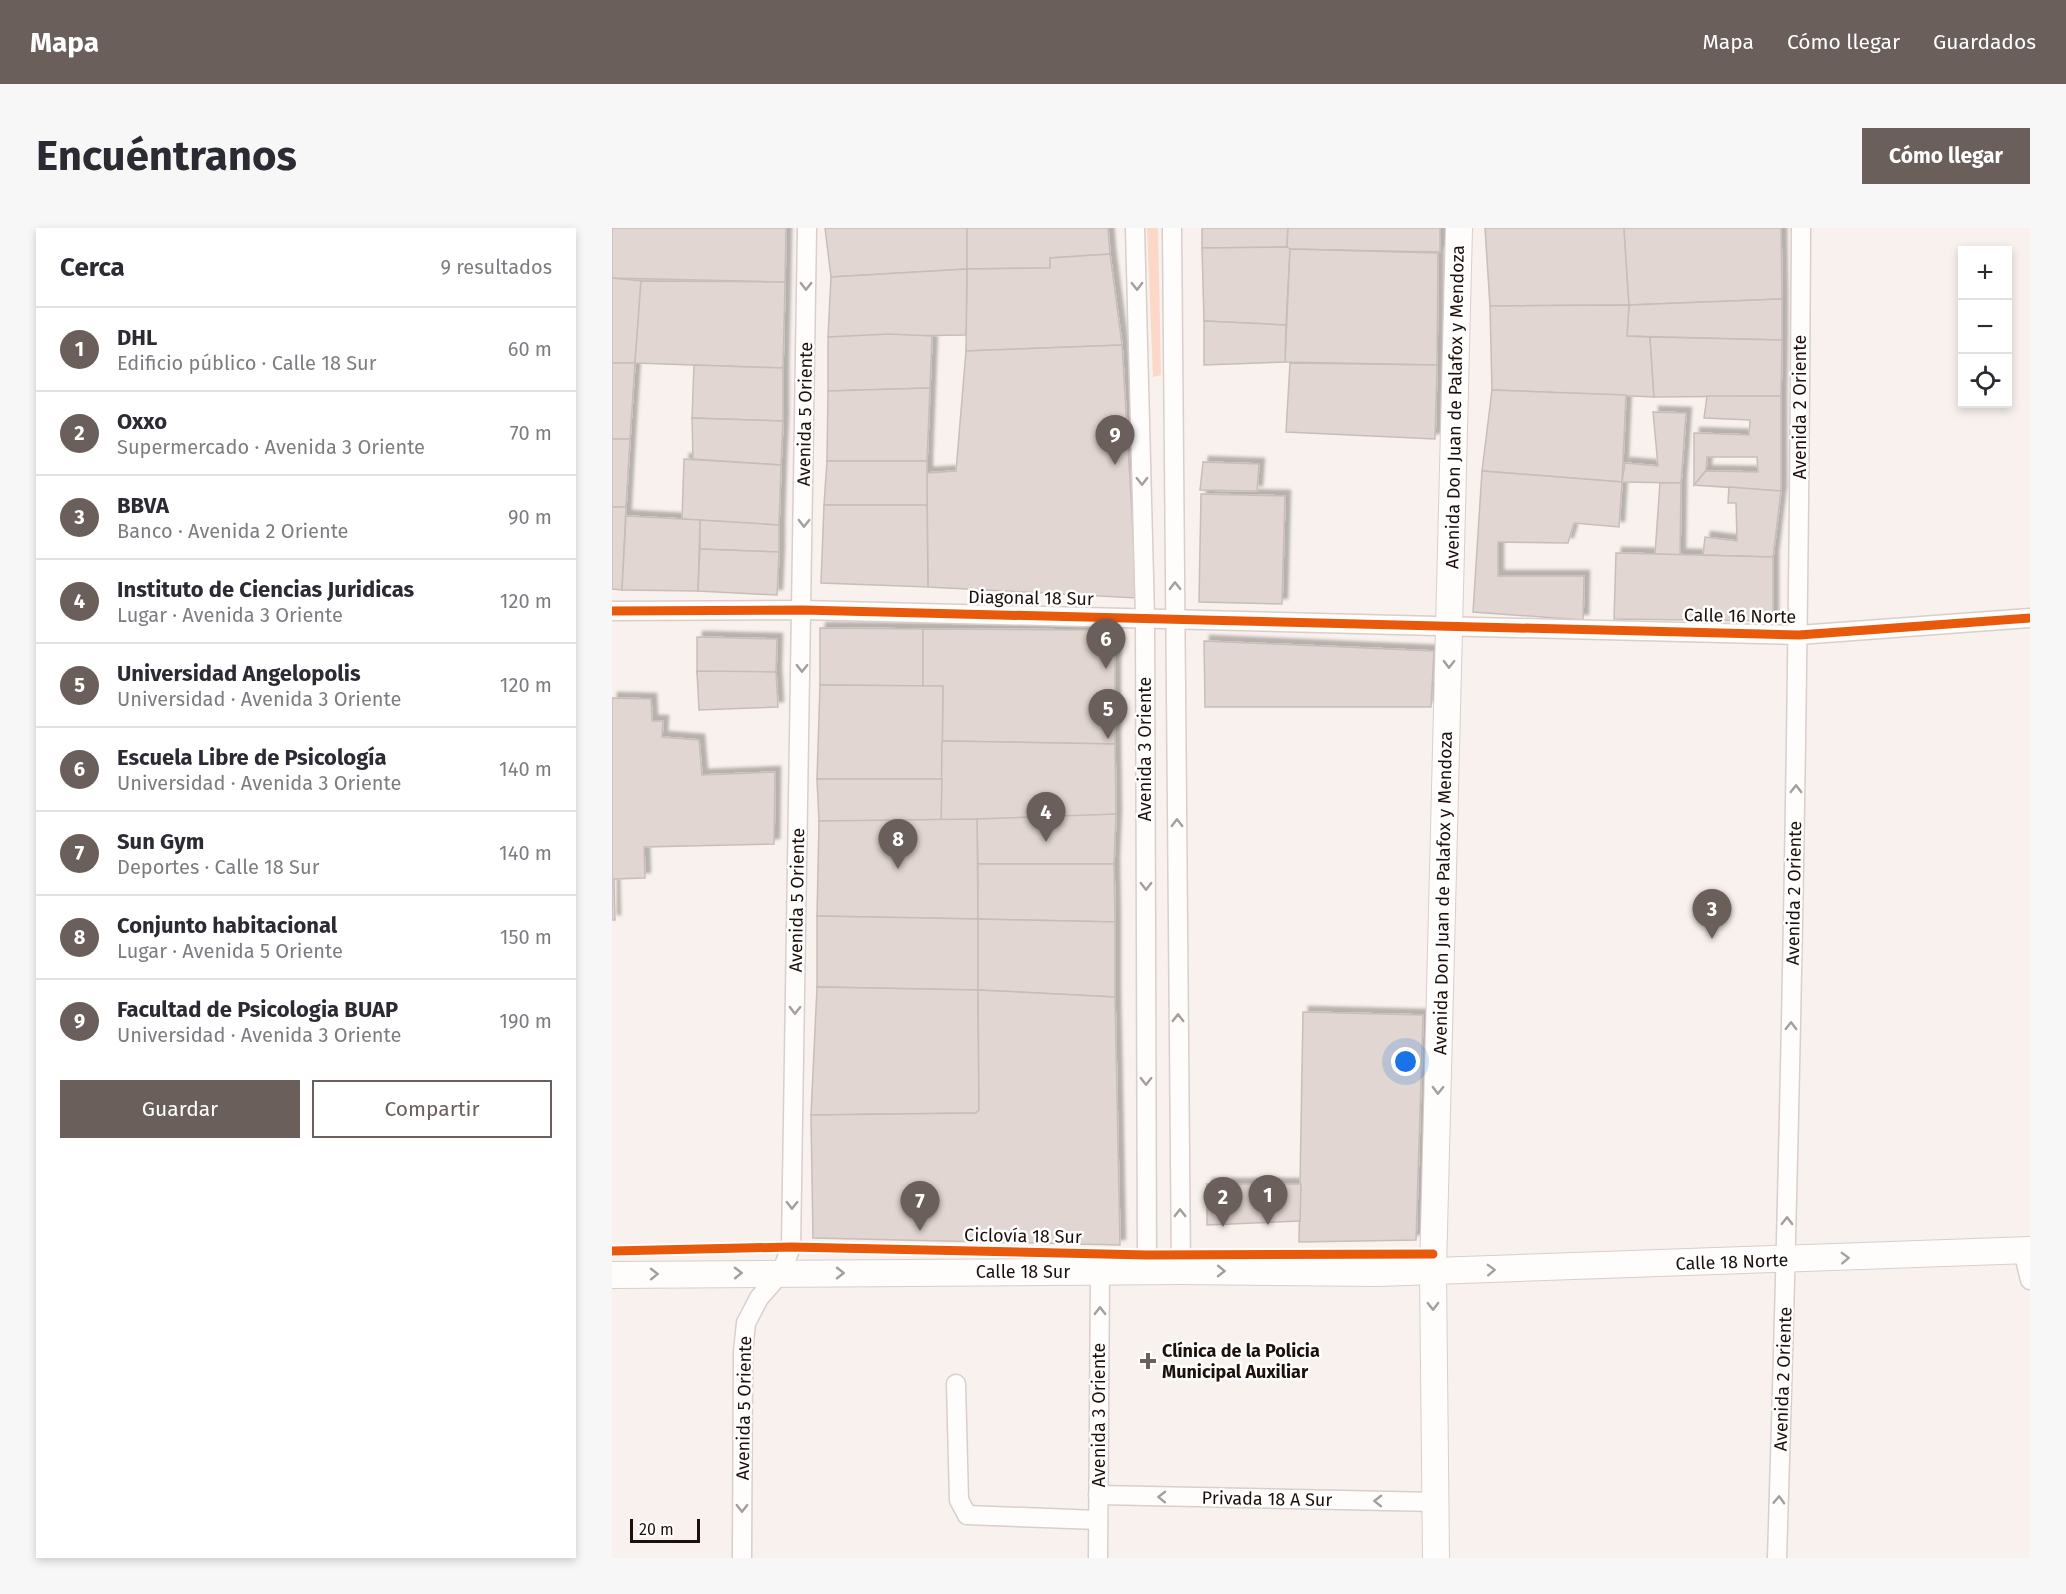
<!DOCTYPE html>
<html lang="es">
<head>
<meta charset="utf-8">
<style>
	:root { --surface:#fff; --page:#f7f7f7; --text:#2b2b33; --muted:#7c7c81; --line:#e1e1e2; --accent:#6a5f5a }
	body { margin:0; font-family:"Fira Sans",sans-serif; background:var(--page); color:var(--text) }
	.controls { position:absolute; right:18px; top:18px; display:grid; overflow:hidden; border-radius:0px; box-shadow:0 3px 9px #0003 }
	.controls button { width:54px; height:54px; display:grid; place-items:center; padding:0; border:0; border-bottom:2px solid var(--line); background:var(--surface); color:var(--text); font:30px sans-serif }
	.scale { position:absolute; left:18px; bottom:15px; width:70px; box-sizing:border-box; padding-left:6px; border:3px solid #1d100b; border-top:0; font-size:16px; line-height:21px; white-space:nowrap; color:#1d100b; -webkit-text-stroke:4px #fff; paint-order:stroke }
	.you { position:absolute; left:794px; top:834px; width:21px; height:21px; margin:-15px; border:4px solid #fff; border-radius:50%; background:#1a73e8; box-shadow:0 0 0 9px #1a73e833 }
	.badge { display:grid; place-items:center; width:39px; height:39px; border-radius:50%; background:var(--accent); color:#fff; font-size:20px; font-weight:700 }
	.pin { position:absolute; translate:-50% -50px; filter:drop-shadow(0 2px 3px #0008) }
	.pin::after { content:''; position:absolute; top:32px; width:21px; height:18px; background:inherit; clip-path:polygon(0 0,100% 0,50% 100%) }
	.list { margin:0; padding:0; list-style:none }
	h2 { display:flex; justify-content:space-between; align-items:center; height:78px; margin:0; padding:0 24px; font-size:26px }
	h2 small { font-size:20px; font-weight:400; color:var(--muted) }
	.list li { display:grid; grid-template-columns:39px 1fr auto; gap:18px; align-items:center; box-sizing:border-box; height:84px; padding:0 24px; border-top:2px solid var(--line) }
	.list b { display:block; font-size:22px; white-space:nowrap }
	.list p { margin:0; font-size:20px; white-space:nowrap; color:var(--muted) }
	.list em { font-size:20px; font-style:normal; color:var(--muted) }
	.actions { display:flex; gap:12px; padding:18px 24px }
	.actions a { flex:1; padding:14px 0; border:2px solid var(--accent); border-radius:0px; text-align:center; font-size:21px; color:var(--accent) }
	.actions .main { background:var(--accent); color:#fff }
	.icon { flex:none; width:33px; height:33px; fill:none; stroke:currentColor; stroke-width:2; stroke-linecap:round; stroke-linejoin:round }
	.map { position:relative; flex:none; width:1418px; height:1330px; overflow:hidden; border-radius:0px }
	header { display:flex; align-items:center; gap:36px; box-sizing:border-box; height:84px; padding:0 30px; background:var(--accent); color:#fff }
	header strong { font-size:28px }
	nav { display:flex; gap:33px; margin-inline-start:auto; font-size:21px }
	.intro { display:flex; align-items:center; justify-content:space-between; box-sizing:border-box; height:144px; padding:0 36px }
	h1 { margin:0; font-size:42px }
	.button { padding:15px 27px; border-radius:0px; background:var(--accent); color:#fff; font-size:21px; font-weight:700 }
	main { display:flex; gap:36px; padding:0 36px }
	aside { flex:1; background:var(--surface); border-radius:0px; box-shadow:0 3px 9px #0003 }
	.map>svg:first-child { display:block }
</style>
</head>
<body>
<header>
<strong>Mapa</strong>
<nav><a>Mapa</a><a>Cómo llegar</a><a>Guardados</a></nav>
</header>
<div class="intro"><h1>Encuéntranos</h1><a class="button">Cómo llegar</a></div>
<main>
<aside>
<h2>Cerca<small>9 resultados</small></h2>
<ul class="list">
<li><span class="badge">1</span><div><b>DHL</b><p>Edificio público · Calle 18 Sur</p></div><em>60 m</em></li>
<li><span class="badge">2</span><div><b>Oxxo</b><p>Supermercado · Avenida 3 Oriente</p></div><em>70 m</em></li>
<li><span class="badge">3</span><div><b>BBVA</b><p>Banco · Avenida 2 Oriente</p></div><em>90 m</em></li>
<li><span class="badge">4</span><div><b>Instituto de Ciencias Juridicas</b><p>Lugar · Avenida 3 Oriente</p></div><em>120 m</em></li>
<li><span class="badge">5</span><div><b>Universidad Angelopolis</b><p>Universidad · Avenida 3 Oriente</p></div><em>120 m</em></li>
<li><span class="badge">6</span><div><b>Escuela Libre de Psicología</b><p>Universidad · Avenida 3 Oriente</p></div><em>140 m</em></li>
<li><span class="badge">7</span><div><b>Sun Gym</b><p>Deportes · Calle 18 Sur</p></div><em>140 m</em></li>
<li><span class="badge">8</span><div><b>Conjunto habitacional</b><p>Lugar · Avenida 5 Oriente</p></div><em>150 m</em></li>
<li><span class="badge">9</span><div><b>Facultad de Psicologia BUAP</b><p>Universidad · Avenida 3 Oriente</p></div><em>190 m</em></li>
</ul>
<div class="actions"><a class="main">Guardar</a><a>Compartir</a></div>
</aside>
<div class="map">
<svg width="1418" height="1330" viewBox="0 0 1418 1330">
	<defs>
		<filter id="shadow"><feDropShadow dx="5.5" dy="-5.5" stdDeviation="1.5" flood-color="#0004"/></filter>
	</defs>
	<rect width="100%" height="100%" fill="#f9f1ed"/>
	<path fill="#fbd8c8" d="M 535,0 L 546,0 L 549,147 L 541,149 Z"/>
	<g fill="#e1d6d1" stroke="#c8beb9" stroke-width="1.5" filter="url(#shadow)">
		<path d="M 0,0 L 174,0 L 173,54 L 0,50 Z"/>
		<path d="M 213,0 L 355,0 L 355,41 L 219,49 Z"/>
		<path d="M 355,0 L 496,0 L 498,26 L 438,30 L 438,40 L 355,41 Z"/>
		<path d="M 590,0 L 676,0 L 675,19 L 590,20 Z"/>
		<path d="M 676,0 L 828,0 L 828,24 L 675,21 Z"/>
		<path d="M 873,0 L 1012,0 L 1017,77 L 878,78 Z"/>
		<path d="M 1012,0 L 1169,0 L 1170,71 L 1017,77 Z"/>
		<path d="M 675,19 L 678,21 L 674,97 L 592,93 L 590,20 Z"/>
		<path d="M 678,21 L 826,25 L 825,137 L 673,134 Z"/>
		<path d="M 498,26 L 510,117 L 354,123 L 355,41 L 438,40 L 438,30 Z"/>
		<path d="M 355,41 L 354,107 L 216,109 L 219,49 Z"/>
		<path d="M 0,50 L 29,53 L 23,135 L 0,135 Z"/>
		<path d="M 29,53 L 173,54 L 171,140 L 23,135 Z"/>
		<path d="M 1170,71 L 1170,112 L 1015,108 L 1017,77 Z"/>
		<path d="M 1017,77 L 1015,108 L 1038,109 L 1042,169 L 880,162 L 878,78 Z"/>
		<path d="M 592,93 L 674,97 L 673,134 L 592,137 Z"/>
		<path d="M 277,106 L 320,108 L 318,160 L 216,163 L 216,109 Z"/>
		<path d="M 1038,109 L 1170,112 L 1169,168 L 1042,169 Z"/>
		<path d="M 510,117 L 525,370 L 316,359 L 315,245 L 344,243 L 354,123 Z"/>
		<path d="M 0,135 L 23,135 L 18,211 L 0,211 Z"/>
		<path d="M 678,135 L 825,137 L 823,211 L 674,204 Z"/>
		<path d="M 82,137 L 171,140 L 171,193 L 80,190 Z"/>
		<path d="M 318,160 L 315,233 L 215,233 L 216,163 Z"/>
		<path d="M 880,162 L 1014,167 L 1010,254 L 870,243 Z"/>
		<path d="M 1095,168 L 1169,168 L 1169,263 L 1082,257 L 1094,243 L 1146,244 L 1145,229 L 1095,229 L 1094,242 L 1082,257 L 1082,205 L 1137,207 L 1138,192 L 1092,190 Z"/>
		<path d="M 1041,184 L 1074,185 L 1069,255 L 1010,254 L 1013,235 L 1046,238 Z"/>
		<path d="M 80,190 L 171,193 L 169,237 L 81,231 Z"/>
		<path d="M 0,211 L 18,211 L 14,279 L 0,279 Z"/>
		<path d="M 72,231 L 169,237 L 167,297 L 70,291 Z"/>
		<path d="M 215,233 L 315,233 L 315,277 L 212,277 Z"/>
		<path d="M 591,234 L 647,236 L 645,263 L 588,262 Z"/>
		<path d="M 870,243 L 1010,254 L 1007,299 L 962,295 L 956,315 L 886,314 L 886,348 L 972,348 L 971,392 L 861,384 Z"/>
		<path d="M 1048,255 L 1069,255 L 1068,327 L 1043,326 Z"/>
		<path d="M 1117,259 L 1169,263 L 1161,329 L 1091,327 L 1093,309 L 1125,313 L 1124,275 L 1116,275 Z"/>
		<path d="M 589,266 L 673,268 L 670,376 L 587,374 Z"/>
		<path d="M 212,277 L 315,277 L 316,359 L 209,355 Z"/>
		<path d="M 0,279 L 14,279 L 10,362 L 0,361 Z"/>
		<path d="M 14,288 L 88,292 L 86,363 L 10,362 Z"/>
		<path d="M 88,292 L 167,297 L 167,324 L 88,321 Z"/>
		<path d="M 88,321 L 167,324 L 165,367 L 86,363 Z"/>
		<path d="M 1004,325 L 1161,329 L 1161,393 L 1002,391 Z"/>
		<path d="M 208,400 L 311,401 L 311,458 L 208,457 Z"/>
		<path d="M 311,401 L 503,402 L 503,516 L 330,513 L 331,458 L 311,458 Z"/>
		<path d="M 85,409 L 165,411 L 164,444 L 85,446 Z"/>
		<path d="M 592,413 L 822,423 L 819,479 L 593,479 Z"/>
		<path d="M 85,443 L 164,444 L 166,479 L 87,482 Z"/>
		<path d="M 208,457 L 331,458 L 330,551 L 205,551 Z"/>
		<path d="M 0,470 L 39,471 L 40,493 L 51,493 L 50,509 L 87,512 L 90,547 L 163,544 L 162,616 L 32,619 L 33,650 L 2,651 L 3,692 L 0,692 Z"/>
		<path d="M 330,513 L 503,516 L 504,587 L 329,593 Z"/>
		<path d="M 205,551 L 330,551 L 329,593 L 207,593 Z"/>
		<path d="M 504,586 L 502,636 L 366,636 L 365,591 Z"/>
		<path d="M 365,591 L 366,691 L 205,688 L 207,593 Z"/>
		<path d="M 366,636 L 502,636 L 503,694 L 366,691 Z"/>
		<path d="M 205,688 L 366,691 L 366,762 L 205,759 Z"/>
		<path d="M 366,691 L 503,694 L 503,769 L 366,762 Z"/>
		<path d="M 205,759 L 366,762 L 367,882 L 364,885 L 199,887 Z"/>
		<path d="M 366,762 L 503,769 L 508,1017 L 201,1010 L 199,887 L 364,885 L 367,882 Z"/>
		<path d="M 691,784 L 811,787 L 804,1012 L 687,1014 Z"/>
		<path d="M 595,956 L 689,956 L 688,993 L 595,997 Z"/>
	</g>
	<g fill="none" stroke-linecap="round" stroke-linejoin="round">
		<g stroke="#d9ceca" stroke-width="21">
			<g id="street">
				<path d="M 523,0 L 533,389 L 535,1043"/>
				<path d="M 560,0 L 569,1043"/>
				<path d="M 0,383 L 191,382 L 1187,407 L 1418,390"/>
				<path d="M 1411,1023 L 1418,1052"/>
				<path d="M 344,1156 L 347,1272 L 355,1287 L 486,1292"/>
				<path d="M 486,1267 L 824,1274"/>
				<path d="M 130,1330 L 131,1124 L 134,1095 L 147,1070 L 169,1045 L 179,1019 L 195,0"/>
				<path d="M 486,1330 L 488,1044"/>
				<path d="M 1165,1330 C 1179,887 1187,443 1189,0"/>
			</g>
		</g>
		<g stroke="#d9ceca" stroke-width="28">
			<g id="secondary">
				<path d="M 0,1047 L 569,1043 L 766,1045 L 1418,1022"/>
				<path d="M 824,1330 L 821,1043 L 847,0"/>
			</g>
		</g>
		<use href="#street" stroke="#fefdfc" stroke-width="18"/>
		<use href="#secondary" stroke="#fefdfc" stroke-width="26"/>
		<g stroke="#fff" stroke-width="13">
			<g id="cycleway">
				<path d="M 0,383 L 191,382 L 1187,407 L 1418,390"/>
				<path d="M 0,1023 L 179,1019 L 535,1027 L 821,1026"/>
			</g>
		</g>
		<use href="#cycleway" stroke="#e8590c" stroke-width="9"/>
	</g>
	<defs><path id="oneway-chevron" d="M-2-3.5L2.5 0L-2 3.5" fill="none" stroke-width="1.6" stroke-linecap="round" stroke-linejoin="round" transform="scale(1.5)"/></defs>
	<g stroke="#a49e9c">
		<use href="#oneway-chevron" transform="translate(194 58) rotate(91)"/>
		<use href="#oneway-chevron" transform="translate(525 58) rotate(89)"/>
		<use href="#oneway-chevron" transform="translate(530 253) rotate(89)"/>
		<use href="#oneway-chevron" transform="translate(192 295) rotate(91)"/>
		<use href="#oneway-chevron" transform="translate(563 358) rotate(-91)"/>
		<use href="#oneway-chevron" transform="translate(837 436) rotate(91)"/>
		<use href="#oneway-chevron" transform="translate(190 440) rotate(91)"/>
		<use href="#oneway-chevron" transform="translate(1184 561) rotate(-89)"/>
		<use href="#oneway-chevron" transform="translate(565 595) rotate(-90)"/>
		<use href="#oneway-chevron" transform="translate(534 658) rotate(90)"/>
		<use href="#oneway-chevron" transform="translate(183 782) rotate(91)"/>
		<use href="#oneway-chevron" transform="translate(566 790) rotate(-90)"/>
		<use href="#oneway-chevron" transform="translate(1179 798) rotate(-89)"/>
		<use href="#oneway-chevron" transform="translate(534 853) rotate(90)"/>
		<use href="#oneway-chevron" transform="translate(826 862) rotate(91)"/>
		<use href="#oneway-chevron" transform="translate(180 977) rotate(91)"/>
		<use href="#oneway-chevron" transform="translate(568 985) rotate(-90)"/>
		<use href="#oneway-chevron" transform="translate(1175 993) rotate(-89)"/>
		<use href="#oneway-chevron" transform="translate(1233 1030) rotate(-2)"/>
		<use href="#oneway-chevron" transform="translate(879 1042) rotate(-2)"/>
		<use href="#oneway-chevron" transform="translate(609 1043) rotate(1)"/>
		<use href="#oneway-chevron" transform="translate(126 1045) rotate(-1)"/>
		<use href="#oneway-chevron" transform="translate(228 1045)"/>
		<use href="#oneway-chevron" transform="translate(42 1046) rotate(-1)"/>
		<use href="#oneway-chevron" transform="translate(821 1078) rotate(89)"/>
		<use href="#oneway-chevron" transform="translate(488 1083) rotate(-90)"/>
		<use href="#oneway-chevron" transform="translate(550 1269) rotate(-179)"/>
		<use href="#oneway-chevron" transform="translate(1167 1272) rotate(-88)"/>
		<use href="#oneway-chevron" transform="translate(766 1273) rotate(-179)"/>
		<use href="#oneway-chevron" transform="translate(130 1280) rotate(90)"/>
	</g>
	<path fill="#6a5f5a" stroke="#fff" stroke-width="2" d="M533 1124h6v6h6v6h-6v6h-6v-6h-6v-6h6z"/>
	<g text-anchor="middle" dominant-baseline="central" stroke-width="5" stroke-linejoin="round" paint-order="stroke">
		<g font-size="18" fill="#1d100b" stroke="#fff">
			<text transform="translate(843 179) rotate(-89)">Avenida Don Juan de Palafox y Mendoza</text>
			<text transform="translate(1188 179) rotate(-90)">Avenida 2 Oriente</text>
			<text transform="translate(193 186) rotate(-89)">Avenida 5 Oriente</text>
			<text transform="translate(419 370) rotate(1)">Diagonal 18 Sur</text>
			<text transform="translate(1128 388) rotate(1)">Calle 16 Norte</text>
			<text transform="translate(533 521) rotate(-90)">Avenida 3 Oriente</text>
			<text transform="translate(831 665) rotate(-89)">Avenida Don Juan de Palafox y Mendoza</text>
			<text transform="translate(1182 665) rotate(-89)">Avenida 2 Oriente</text>
			<text transform="translate(185 672) rotate(-89)">Avenida 5 Oriente</text>
			<text transform="translate(411 1008) rotate(1)">Ciclovía 18 Sur</text>
			<text transform="translate(1120 1034) rotate(-2)">Calle 18 Norte</text>
			<text x="411" y="1044">Calle 18 Sur</text>
			<text transform="translate(1171 1151) rotate(-88)">Avenida 2 Oriente</text>
			<text transform="translate(132 1180) rotate(-89)">Avenida 5 Oriente</text>
			<text transform="translate(487 1187) rotate(-90)">Avenida 3 Oriente</text>
			<text transform="translate(655 1271) rotate(1)">Privada 18 A Sur</text>
		</g>
		<g font-size="18" font-weight="bold" fill="#1d100b" stroke="#fff" text-anchor="start">
			<text x="550" y="1123">Clínica de la Policia<tspan x="550" dy="21">Municipal Auxiliar</tspan></text>
		</g>
	</g>
</svg>
<div class="controls">
<button>+</button>
<button>−</button>
<button><svg class="icon" aria-label="locate" viewBox="0 0 24 24"><circle cx="12" cy="12" r="6"/><path d="M12 2v4M12 18v4M2 12h4M18 12h4"/></svg></button>
</div>
<div class="scale">20 m</div>
<div class="you"></div>
<div class="pin badge" style="left:656px;top:997px">1</div>
<div class="pin badge" style="left:611px;top:999px">2</div>
<div class="pin badge" style="left:1100px;top:711px">3</div>
<div class="pin badge" style="left:434px;top:614px">4</div>
<div class="pin badge" style="left:496px;top:511px">5</div>
<div class="pin badge" style="left:494px;top:441px">6</div>
<div class="pin badge" style="left:308px;top:1003px">7</div>
<div class="pin badge" style="left:286px;top:641px">8</div>
<div class="pin badge" style="left:503px;top:237px">9</div>
</div>
</main>
</body>
</html>
